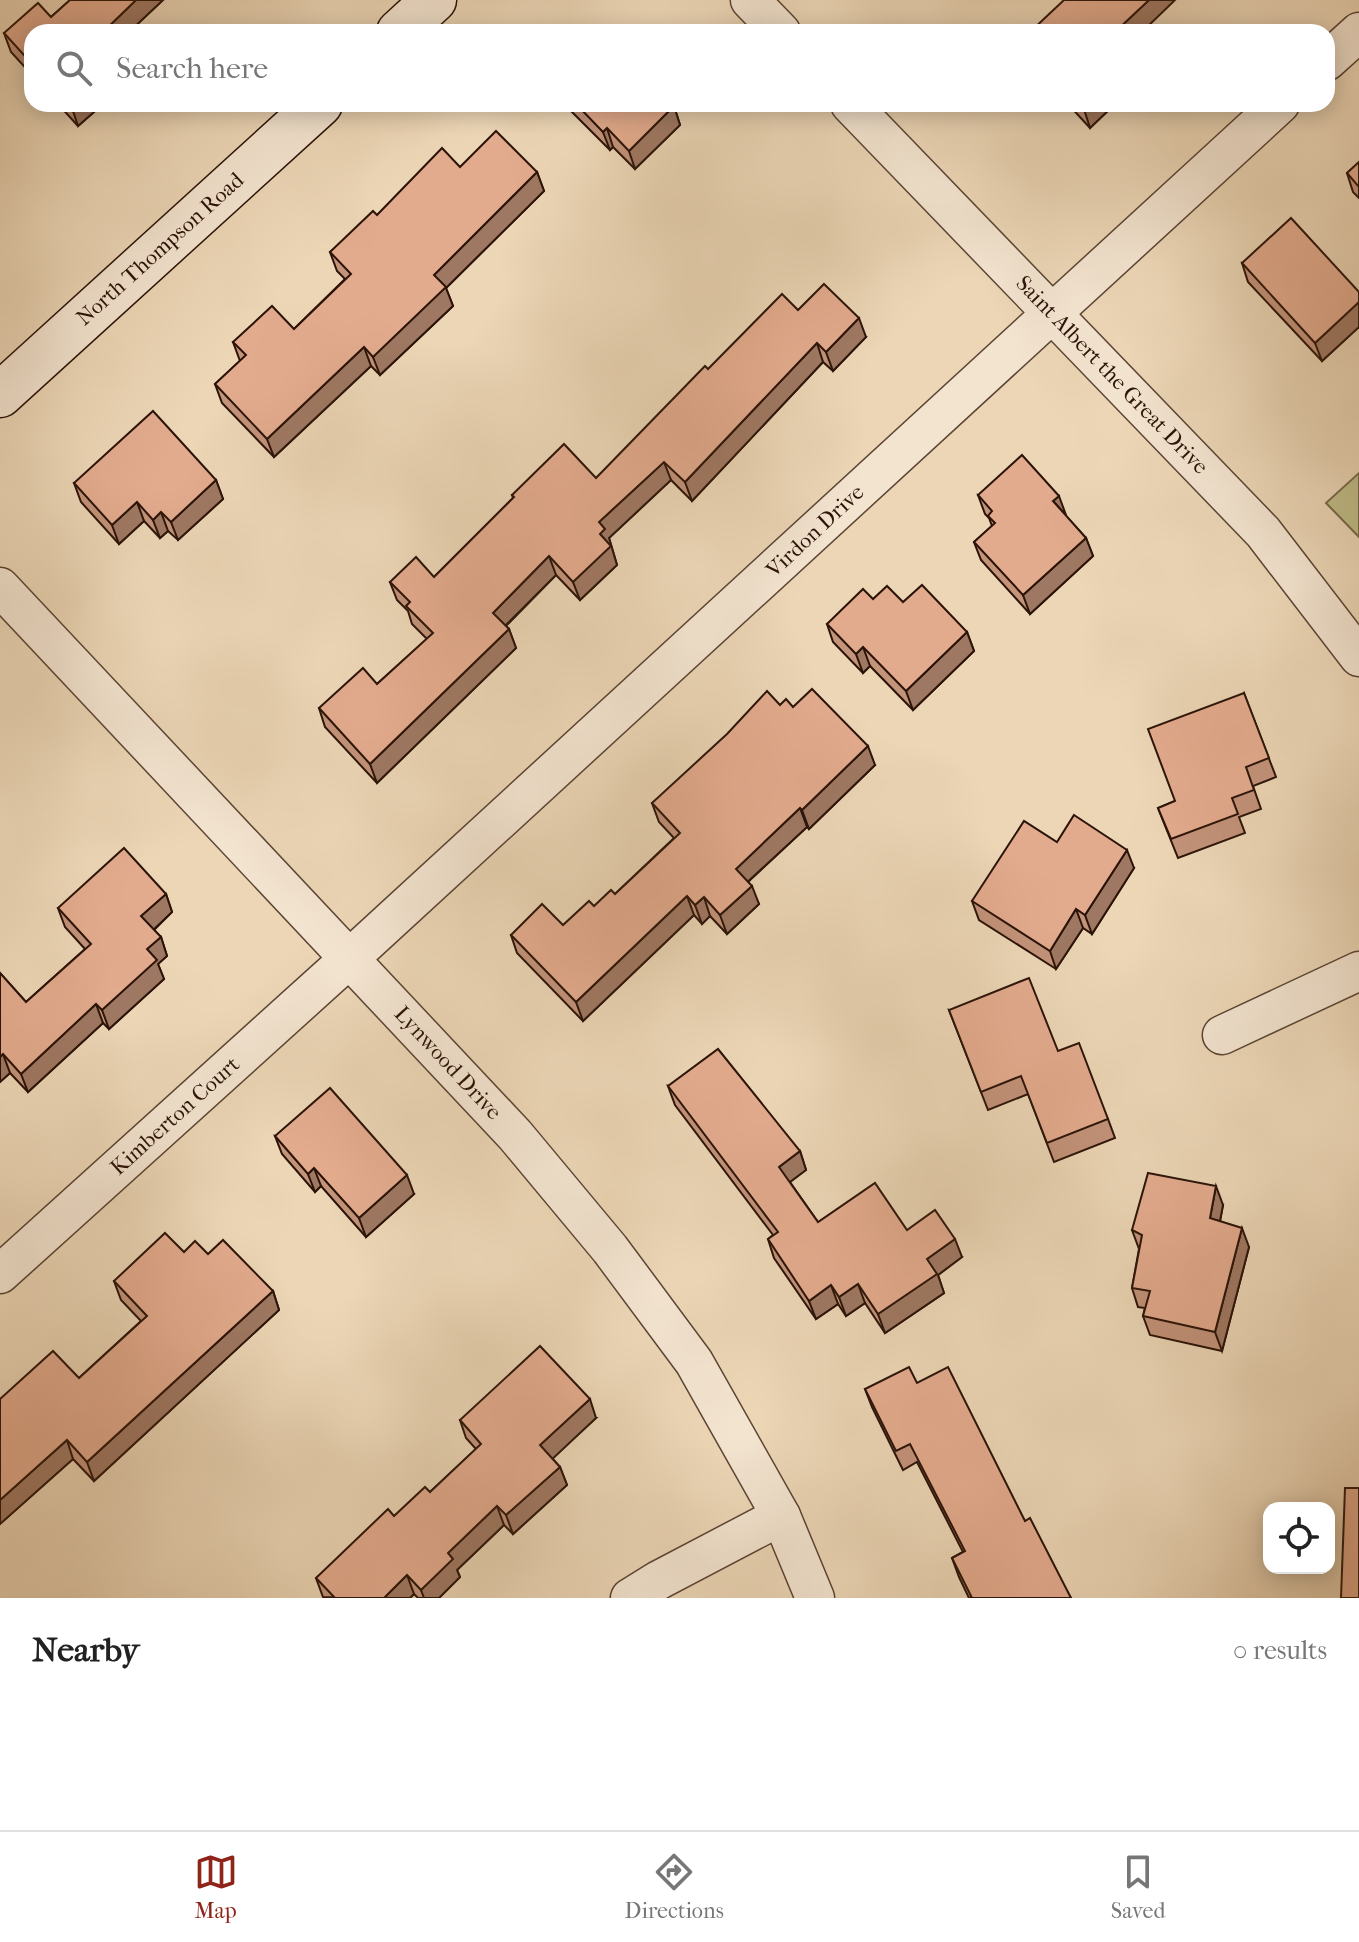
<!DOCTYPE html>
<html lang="en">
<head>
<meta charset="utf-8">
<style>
	:root { --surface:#fff; --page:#f6f6f6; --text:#222; --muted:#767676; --line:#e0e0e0; --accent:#8f2418 }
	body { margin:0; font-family:"IM FELL French Canon",serif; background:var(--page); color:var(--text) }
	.controls { position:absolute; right:24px; bottom:24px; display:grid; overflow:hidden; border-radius:16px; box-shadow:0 4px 20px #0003 }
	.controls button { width:72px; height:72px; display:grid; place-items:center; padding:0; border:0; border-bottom:2px solid var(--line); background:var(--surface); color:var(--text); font:40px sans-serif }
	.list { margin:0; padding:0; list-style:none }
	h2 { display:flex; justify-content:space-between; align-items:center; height:104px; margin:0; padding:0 32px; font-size:34px }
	h2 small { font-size:26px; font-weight:400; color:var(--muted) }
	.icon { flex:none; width:44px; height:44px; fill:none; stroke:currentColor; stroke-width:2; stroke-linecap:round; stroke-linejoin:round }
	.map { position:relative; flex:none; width:1359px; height:1598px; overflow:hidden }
	.search { position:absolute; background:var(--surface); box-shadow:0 4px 20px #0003; left:24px; right:24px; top:24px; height:88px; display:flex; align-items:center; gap:20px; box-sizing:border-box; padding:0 28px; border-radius:24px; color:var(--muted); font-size:30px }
	.sheet { height:232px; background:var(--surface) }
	nav { display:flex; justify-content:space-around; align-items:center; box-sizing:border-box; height:112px; border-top:2px solid var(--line); background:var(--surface); font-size:22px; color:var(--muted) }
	nav a { display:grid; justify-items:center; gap:4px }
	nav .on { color:var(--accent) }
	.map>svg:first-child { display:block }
</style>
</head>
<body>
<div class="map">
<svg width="1359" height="1598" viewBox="0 0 1359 1598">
	<rect width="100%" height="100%" fill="#ecd6b6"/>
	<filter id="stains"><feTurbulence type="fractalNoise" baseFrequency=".0025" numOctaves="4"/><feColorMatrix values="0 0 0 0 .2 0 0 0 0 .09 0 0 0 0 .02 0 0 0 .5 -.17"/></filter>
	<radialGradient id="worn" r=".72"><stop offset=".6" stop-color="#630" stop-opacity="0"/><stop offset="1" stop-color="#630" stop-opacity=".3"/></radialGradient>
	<path fill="#bfbc88" stroke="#756848" stroke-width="2" d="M 1359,473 L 1359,537 L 1326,503 Z"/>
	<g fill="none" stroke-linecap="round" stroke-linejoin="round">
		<g stroke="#5b4434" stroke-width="41">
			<g id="street">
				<path d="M 750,0 L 781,32"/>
				<path d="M 1327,61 L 1359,32"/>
				<path d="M 850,104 L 1263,532 L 1359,657"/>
				<path d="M 0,587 L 515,1135 L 610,1249 L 694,1362 L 781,1516 L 815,1598"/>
				<path d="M 1222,1035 L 1359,971"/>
				<path d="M 0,1274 L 351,957 L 1280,104"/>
				<path d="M 630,1598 L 659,1580 L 781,1516"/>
			</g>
		</g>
		<g stroke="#2b1308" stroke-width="47">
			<g id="secondary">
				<path d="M 399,32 L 434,0"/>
				<path d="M 0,395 L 320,104"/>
			</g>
		</g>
		<use href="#street" stroke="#f3e4d0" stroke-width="38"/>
		<use href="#secondary" stroke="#f3e4d0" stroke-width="44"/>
	</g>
	<g fill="#c3937a" stroke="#2b1308" stroke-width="2">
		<path d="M 70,0 L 163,0 L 129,32 L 32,32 L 32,75 L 11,52 L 4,33 L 51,17 Z"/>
		<path d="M 58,104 L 103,104 L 78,126 Z"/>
		<path d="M 564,104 L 671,104 L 674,106 L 680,125 L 635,169 L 613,147 L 610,150 Z"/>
		<path d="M 1068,104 L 1115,104 L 1090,128 Z"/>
		<path d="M 1359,162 L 1359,198 L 1353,192 L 1347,173 Z"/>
		<path d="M 460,167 L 537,172 L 544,191 L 446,288 L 453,306 L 380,375 L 371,366 L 274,457 L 222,403 L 215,384 L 240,361 L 233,342 L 294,329 L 345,279 L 337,271 L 330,252 L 377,215 Z"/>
		<path d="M 1242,263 L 1359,292 L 1359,327 L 1322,361 L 1248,282 Z"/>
		<path d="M 798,310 L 866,337 L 833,371 L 823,362 L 692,501 L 671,480 L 609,538 L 617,565 L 580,600 L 556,575 L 506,626 L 509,629 L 516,648 L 377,783 L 325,727 L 319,708 L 377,684 L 427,639 L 412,624 L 408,611 L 397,600 L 390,582 L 434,577 L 513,498 L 512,495 L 596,478 Z"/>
		<path d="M 216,480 L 223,499 L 178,540 L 168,531 L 160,538 L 144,521 L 119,544 L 81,502 L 74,483 Z"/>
		<path d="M 978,495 L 1065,515 L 1086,538 L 1093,556 L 1030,614 L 981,560 L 974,542 L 992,526 L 989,518 L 985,514 Z"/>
		<path d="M 873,599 L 903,602 L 967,632 L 974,651 L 913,710 L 870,666 L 863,673 L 833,642 L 827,624 Z"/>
		<path d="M 1244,693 L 1276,777 L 1253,786 L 1261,809 L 1239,817 L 1245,833 L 1178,858 L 1158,808 L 1175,801 Z"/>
		<path d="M 780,705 L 793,707 L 875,765 L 809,829 L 807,827 L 748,882 L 759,904 L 727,934 L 710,916 L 702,924 L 694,915 L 583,1021 L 517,953 L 511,935 L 563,925 L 615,894 L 674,838 L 659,822 L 652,803 Z"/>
		<path d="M 1057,842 L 1134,868 L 1092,934 L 1083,928 L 1056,969 L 979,920 L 972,901 Z"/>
		<path d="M 166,894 L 172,912 L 154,930 L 161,937 L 167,956 L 158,964 L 164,979 L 109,1029 L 103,1023 L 28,1092 L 10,1073 L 0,1082 L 0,973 L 26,1002 L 85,949 L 65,927 L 58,908 Z"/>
		<path d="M 949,1010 L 1058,1051 L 1108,1119 L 1115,1138 L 1054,1162 L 1028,1094 L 988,1110 Z"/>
		<path d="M 668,1086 L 800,1151 L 806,1170 L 790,1182 L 818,1222 L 907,1230 L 962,1257 L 938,1275 L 944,1293 L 885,1333 L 865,1303 L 846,1316 L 838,1304 L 816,1319 L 774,1258 L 768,1239 L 773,1235 L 675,1105 Z"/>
		<path d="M 275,1136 L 414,1194 L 366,1237 L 321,1186 L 315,1192 L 282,1154 Z"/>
		<path d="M 1223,1205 L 1220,1221 L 1249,1247 L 1222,1351 L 1150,1335 L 1143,1316 L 1145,1308 L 1138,1307 L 1132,1288 L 1139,1249 L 1132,1230 Z"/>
		<path d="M 184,1252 L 208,1254 L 273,1291 L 279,1310 L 94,1481 L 73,1459 L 0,1524 L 0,1399 L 79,1378 L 141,1321 L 121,1300 L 114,1281 Z"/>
		<path d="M 917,1383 L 1025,1521 L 1071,1598 L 969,1598 L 959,1577 L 952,1558 L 963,1552 L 917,1462 L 903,1470 L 872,1407 L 865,1389 Z"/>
		<path d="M 596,1418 L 552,1458 L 560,1467 L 567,1485 L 513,1534 L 504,1525 L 457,1570 L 460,1577 L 439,1598 L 418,1598 L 414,1594 L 410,1598 L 323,1597 L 316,1578 L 394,1516 L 430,1492 L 476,1449 L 466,1438 L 460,1420 Z"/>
	</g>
	<g fill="#9f7863" stroke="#2b1308" stroke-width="2">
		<path d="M 136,0 L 163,0 L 129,32 L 103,32 Z"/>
		<path d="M 1149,0 L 1175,0 L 1142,32 L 1115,32 Z"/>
		<path d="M 76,104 L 103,104 L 78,126 L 72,108 Z"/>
		<path d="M 1089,104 L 1115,104 L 1090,128 L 1084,109 Z"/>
		<path d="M 674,106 L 680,125 L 635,169 L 629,151 Z"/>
		<path d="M 607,128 L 613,147 L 610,150 L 603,132 Z"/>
		<path d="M 537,172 L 544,191 L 446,288 L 453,306 L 380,375 L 373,357 L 434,275 Z"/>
		<path d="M 1359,302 L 1359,327 L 1322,361 L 1315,343 Z"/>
		<path d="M 859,318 L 866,337 L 833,371 L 826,352 Z"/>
		<path d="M 817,343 L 823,362 L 692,501 L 685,482 Z"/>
		<path d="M 364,347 L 371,366 L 274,457 L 267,439 Z"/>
		<path d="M 664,462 L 671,480 L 609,538 L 617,565 L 580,600 L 573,582 L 599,522 Z"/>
		<path d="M 216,480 L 223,499 L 178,540 L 171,522 Z"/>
		<path d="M 1059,496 L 1066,515 L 1053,501 Z"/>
		<path d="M 137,502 L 144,521 L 119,544 L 112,525 Z"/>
		<path d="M 161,512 L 168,531 L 160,538 L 153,520 Z"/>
		<path d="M 1086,538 L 1093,556 L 1030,614 L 1023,595 Z"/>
		<path d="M 549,556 L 556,575 L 499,632 L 493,613 Z"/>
		<path d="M 509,629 L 516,648 L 377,783 L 370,764 Z"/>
		<path d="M 967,632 L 974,651 L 913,710 L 906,691 Z"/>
		<path d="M 863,647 L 870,666 L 863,673 L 856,654 Z"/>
		<path d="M 868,746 L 875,765 L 809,829 L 802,810 Z"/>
		<path d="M 800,808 L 807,827 L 742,887 L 736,869 Z"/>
		<path d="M 1127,850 L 1134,868 L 1092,934 L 1085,915 Z"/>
		<path d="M 752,886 L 759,904 L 727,934 L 720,915 Z"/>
		<path d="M 166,894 L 172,912 L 148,935 L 141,916 Z"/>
		<path d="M 687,896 L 694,915 L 583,1021 L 576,1002 Z"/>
		<path d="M 704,897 L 710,916 L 702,924 L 695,905 Z"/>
		<path d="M 1076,909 L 1083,928 L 1056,969 L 1050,951 Z"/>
		<path d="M 161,937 L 167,956 L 158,964 L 164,979 L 109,1029 L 102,1010 L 147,949 Z"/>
		<path d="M 96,1004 L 103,1023 L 28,1092 L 21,1074 Z"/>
		<path d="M 3,1054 L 10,1073 L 0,1082 L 0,1057 Z"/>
		<path d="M 800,1151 L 806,1170 L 786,1185 L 779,1167 Z"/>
		<path d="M 314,1168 L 321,1186 L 315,1192 L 308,1174 Z"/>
		<path d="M 407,1175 L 414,1194 L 366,1237 L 359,1218 Z"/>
		<path d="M 1216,1186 L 1223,1205 L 1217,1237 L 1210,1218 Z"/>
		<path d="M 1242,1228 L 1249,1247 L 1222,1351 L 1215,1332 Z"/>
		<path d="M 955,1239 L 962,1257 L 938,1275 L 944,1293 L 885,1333 L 878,1314 L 927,1259 Z"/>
		<path d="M 858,1284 L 865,1303 L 846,1316 L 839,1297 Z"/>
		<path d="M 831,1285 L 838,1304 L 816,1319 L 809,1301 Z"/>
		<path d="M 273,1291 L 279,1310 L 94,1481 L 87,1462 Z"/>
		<path d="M 590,1399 L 596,1418 L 547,1464 L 540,1445 Z"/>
		<path d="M 67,1440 L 73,1459 L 0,1524 L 0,1500 Z"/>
		<path d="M 560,1467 L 567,1485 L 513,1534 L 506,1515 Z"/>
		<path d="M 497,1506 L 504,1525 L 457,1570 L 460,1577 L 439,1598 L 424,1598 L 421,1590 L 448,1553 Z"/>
		<path d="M 407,1575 L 414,1594 L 410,1598 L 384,1598 Z"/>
	</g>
	<g fill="#e3ab8e" stroke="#2b1308" stroke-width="2">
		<path d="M 70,0 L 136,0 L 103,32 L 32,32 L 32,64 L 4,33 L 38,3 L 51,17 Z"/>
		<path d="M 1064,0 L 1149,0 L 1115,32 L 1030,32 Z"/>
		<path d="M 576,104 L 671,104 L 674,106 L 629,151 L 607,128 L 603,132 Z"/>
		<path d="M 1079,104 L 1089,104 L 1084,109 Z"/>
		<path d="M 496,131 L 537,172 L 434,275 L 446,287 L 373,357 L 364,347 L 267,439 L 215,384 L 246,355 L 233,342 L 272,306 L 294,329 L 351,274 L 330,252 L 373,211 L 377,215 L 442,148 L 460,167 Z"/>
		<path d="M 1359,162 L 1359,187 L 1347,173 Z"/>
		<path d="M 1291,218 L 1359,292 L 1359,302 L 1315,343 L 1242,263 Z"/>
		<path d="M 824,284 L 859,318 L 826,352 L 817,343 L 685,482 L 664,462 L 599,522 L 605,529 L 600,534 L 611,546 L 573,582 L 549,556 L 493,613 L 509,629 L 370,764 L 319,708 L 363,668 L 377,684 L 433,633 L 406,606 L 410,602 L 390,582 L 416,557 L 434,577 L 514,497 L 512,495 L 564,444 L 596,478 L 705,366 L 708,369 L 782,294 L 798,310 Z"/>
		<path d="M 153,411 L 216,480 L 171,522 L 161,512 L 153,520 L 137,502 L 112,525 L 74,483 Z"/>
		<path d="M 1022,455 L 1059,496 L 1053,501 L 1086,538 L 1023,595 L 974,542 L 995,523 L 988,516 L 992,511 L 978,495 Z"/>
		<path d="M 922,585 L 967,632 L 906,691 L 863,647 L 856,654 L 827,624 L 863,589 L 873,599 L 887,586 L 903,602 Z"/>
		<path d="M 812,689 L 868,746 L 802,810 L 800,808 L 736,869 L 752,886 L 720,915 L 704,897 L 695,905 L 687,896 L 576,1002 L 511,935 L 542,904 L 563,925 L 589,901 L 594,906 L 611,890 L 615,894 L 680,833 L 652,803 L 727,734 L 767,691 L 780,705 L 786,699 L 793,707 Z"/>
		<path d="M 1244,693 L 1269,758 L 1246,767 L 1254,790 L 1232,798 L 1238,814 L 1171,839 L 1158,808 L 1175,801 L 1148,729 Z"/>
		<path d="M 1074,815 L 1127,850 L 1085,915 L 1076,909 L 1050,951 L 972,901 L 1024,821 L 1057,842 Z"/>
		<path d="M 124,848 L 166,894 L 141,916 L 161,937 L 147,949 L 157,960 L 102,1010 L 96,1004 L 21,1074 L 3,1054 L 0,1057 L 0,973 L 26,1002 L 91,944 L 58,908 Z"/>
		<path d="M 1029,978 L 1058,1051 L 1079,1043 L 1108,1119 L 1047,1143 L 1021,1076 L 981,1092 L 949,1010 Z"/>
		<path d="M 718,1049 L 800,1151 L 779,1167 L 818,1222 L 875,1183 L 907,1230 L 935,1210 L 955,1239 L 927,1259 L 937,1274 L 878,1314 L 858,1284 L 839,1297 L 831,1285 L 809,1301 L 768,1239 L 778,1232 L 668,1086 Z"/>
		<path d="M 330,1088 L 407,1175 L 359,1218 L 314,1168 L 308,1174 L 275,1136 Z"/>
		<path d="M 1148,1173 L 1216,1186 L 1210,1218 L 1242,1228 L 1215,1332 L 1143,1316 L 1150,1291 L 1132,1288 L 1142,1235 L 1132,1230 Z"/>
		<path d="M 165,1233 L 184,1252 L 195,1241 L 208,1254 L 223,1240 L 273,1291 L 87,1462 L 67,1440 L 0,1500 L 0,1399 L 53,1351 L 79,1378 L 147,1316 L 114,1281 Z"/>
		<path d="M 540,1346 L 590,1399 L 540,1445 L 560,1467 L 506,1515 L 497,1506 L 448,1553 L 453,1559 L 421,1590 L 407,1575 L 384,1598 L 335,1598 L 316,1578 L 388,1509 L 394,1516 L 425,1487 L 430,1492 L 481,1444 L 460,1420 Z"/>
		<path d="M 909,1367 L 917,1383 L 948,1367 L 1025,1521 L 1030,1518 L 1071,1598 L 972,1598 L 952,1558 L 965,1551 L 910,1444 L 896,1451 L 865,1389 Z"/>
		<path d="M 1345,1488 L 1359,1488 L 1359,1598 L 1341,1598 Z"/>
	</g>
	<g text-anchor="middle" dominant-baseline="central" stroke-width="8" stroke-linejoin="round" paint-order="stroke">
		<g font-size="22" fill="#2b1308" stroke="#f3e4d0">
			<text transform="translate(160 249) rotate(-42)">North Thompson Road</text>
			<text transform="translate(1112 375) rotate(46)">Saint Albert the Great Drive</text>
			<text transform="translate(815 531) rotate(-43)">Virdon Drive</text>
			<text transform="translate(448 1063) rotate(47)">Lynwood Drive</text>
			<text transform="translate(175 1116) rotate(-42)">Kimberton Court</text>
		</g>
	</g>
	<rect width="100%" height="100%" filter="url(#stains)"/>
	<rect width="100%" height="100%" fill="url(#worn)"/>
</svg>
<div class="controls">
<button><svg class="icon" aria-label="locate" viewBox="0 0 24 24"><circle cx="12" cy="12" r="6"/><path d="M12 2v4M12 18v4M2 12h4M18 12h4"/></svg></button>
</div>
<div class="search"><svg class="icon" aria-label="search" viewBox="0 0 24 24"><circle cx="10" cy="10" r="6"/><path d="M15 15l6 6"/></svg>Search here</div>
</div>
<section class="sheet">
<h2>Nearby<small>0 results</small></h2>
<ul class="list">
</ul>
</section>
<nav>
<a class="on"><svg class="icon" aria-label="map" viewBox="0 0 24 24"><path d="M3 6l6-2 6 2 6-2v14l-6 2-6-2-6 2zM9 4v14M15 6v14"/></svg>Map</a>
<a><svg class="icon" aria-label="directions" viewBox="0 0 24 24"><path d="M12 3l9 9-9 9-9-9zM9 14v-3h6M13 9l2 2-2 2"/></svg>Directions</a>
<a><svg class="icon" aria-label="saved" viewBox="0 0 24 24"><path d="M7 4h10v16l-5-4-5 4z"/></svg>Saved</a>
</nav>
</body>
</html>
